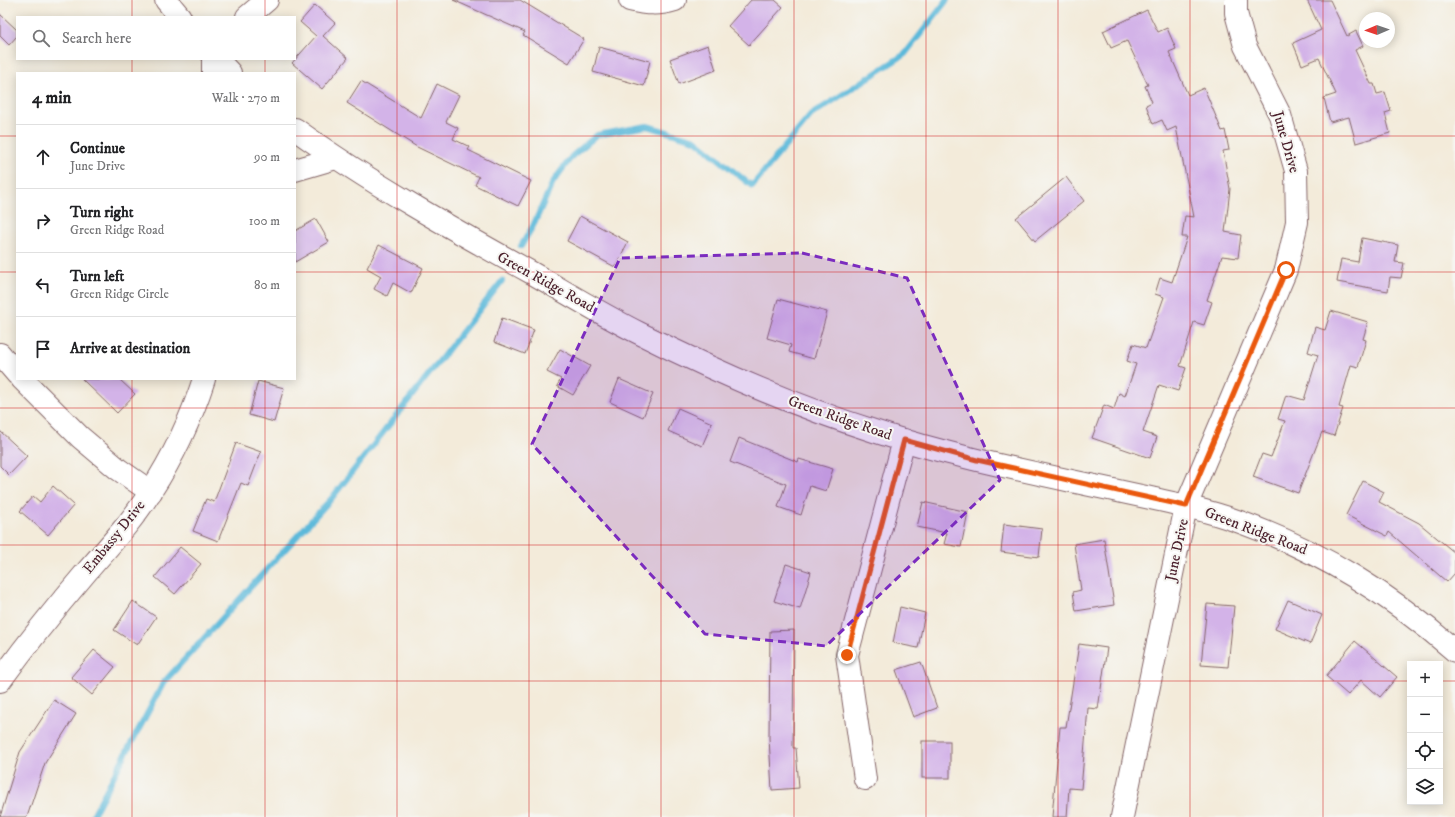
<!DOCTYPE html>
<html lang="en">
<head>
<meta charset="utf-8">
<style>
	:root { --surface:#fff; --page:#f6f6f6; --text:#202124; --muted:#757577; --line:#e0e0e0 }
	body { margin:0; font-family:"IM FELL DW Pica",serif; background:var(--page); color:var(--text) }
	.controls { position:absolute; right:12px; bottom:12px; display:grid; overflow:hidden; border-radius:0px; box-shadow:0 2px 10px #0003 }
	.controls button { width:36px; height:36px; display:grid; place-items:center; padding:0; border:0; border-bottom:1px solid var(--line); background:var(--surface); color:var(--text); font:20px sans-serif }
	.compass { position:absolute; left:1359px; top:12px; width:36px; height:36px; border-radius:50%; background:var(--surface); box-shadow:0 2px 10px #0003; rotate:268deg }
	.stop { position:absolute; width:12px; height:12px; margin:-9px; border:3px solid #ea580c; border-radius:50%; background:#fff }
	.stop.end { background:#ea580c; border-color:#fff; box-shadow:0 1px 4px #0008 }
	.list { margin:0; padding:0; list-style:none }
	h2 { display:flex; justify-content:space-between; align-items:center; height:52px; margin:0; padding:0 16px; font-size:17px }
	h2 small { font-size:13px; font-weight:400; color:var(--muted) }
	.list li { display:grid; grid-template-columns:26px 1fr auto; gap:12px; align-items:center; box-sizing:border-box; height:64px; padding:0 16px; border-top:1px solid var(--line) }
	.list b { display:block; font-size:15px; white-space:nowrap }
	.list p { margin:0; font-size:13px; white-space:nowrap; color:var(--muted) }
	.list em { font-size:13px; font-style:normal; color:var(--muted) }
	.icon { flex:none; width:22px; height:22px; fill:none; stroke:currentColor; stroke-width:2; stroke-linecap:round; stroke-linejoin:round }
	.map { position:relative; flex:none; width:1455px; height:817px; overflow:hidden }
	.search { position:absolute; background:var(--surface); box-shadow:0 2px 10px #0003; left:16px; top:16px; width:280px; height:44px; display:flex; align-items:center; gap:10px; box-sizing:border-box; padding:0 14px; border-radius:0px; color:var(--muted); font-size:15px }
	.panel { position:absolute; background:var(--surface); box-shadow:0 2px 10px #0003; left:16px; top:72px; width:280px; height:308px; border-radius:0px }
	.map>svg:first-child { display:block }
</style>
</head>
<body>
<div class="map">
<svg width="1455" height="817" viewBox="0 0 1455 817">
	<rect width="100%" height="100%" fill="#f6f6f2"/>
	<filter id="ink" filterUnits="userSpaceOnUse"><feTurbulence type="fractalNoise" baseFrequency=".025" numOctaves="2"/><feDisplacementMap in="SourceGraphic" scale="8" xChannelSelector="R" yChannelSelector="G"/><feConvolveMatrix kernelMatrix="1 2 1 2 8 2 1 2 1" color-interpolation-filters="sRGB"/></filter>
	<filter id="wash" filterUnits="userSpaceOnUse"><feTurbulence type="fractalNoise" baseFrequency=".012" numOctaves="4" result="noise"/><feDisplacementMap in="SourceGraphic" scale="16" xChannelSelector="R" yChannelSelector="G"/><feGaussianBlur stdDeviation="0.9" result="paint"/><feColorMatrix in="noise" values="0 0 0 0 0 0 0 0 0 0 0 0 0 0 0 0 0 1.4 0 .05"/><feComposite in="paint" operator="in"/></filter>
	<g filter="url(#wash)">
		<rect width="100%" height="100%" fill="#f3ebda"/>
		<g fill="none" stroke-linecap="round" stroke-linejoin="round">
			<g stroke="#5cb9da" stroke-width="6">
				<path d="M 521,246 L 533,226 L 553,182 L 572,156 L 597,135 L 647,126 L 695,140 L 752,186 L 811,115 L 905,54 L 947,0"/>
				<path d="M 92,817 L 164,682 L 331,499 L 502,281"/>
			</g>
		</g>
		<g id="blocks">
			<g fill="#d3b3e8">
				<path d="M 453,0 L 520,0 L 584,39 L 569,63 L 523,35 L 525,32 Z"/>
				<path d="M 751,0 L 775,0 L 783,7 L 749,45 L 728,26 Z"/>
				<path d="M 1307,0 L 1330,0 L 1347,36 L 1356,31 L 1363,46 L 1355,50 L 1371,84 L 1374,84 L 1377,94 L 1385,92 L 1391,111 L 1385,113 L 1390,133 L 1356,143 L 1349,117 L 1330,122 L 1324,98 L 1336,94 L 1319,58 L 1302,65 L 1293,43 L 1321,30 Z"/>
				<path d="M 315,5 L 335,23 L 323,36 L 348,58 L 322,89 L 292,63 L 316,36 L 300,22 Z"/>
				<path d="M 1147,10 L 1158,32 L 1167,28 L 1176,49 L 1169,52 L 1188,95 L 1204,88 L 1222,131 L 1225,130 L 1229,150 L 1223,151 L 1230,189 L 1225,232 L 1241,235 L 1238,258 L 1222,256 L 1207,300 L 1212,302 L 1204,325 L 1194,322 L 1180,366 L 1186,368 L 1178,391 L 1159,385 L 1143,432 L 1157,437 L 1150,458 L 1092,438 L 1104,405 L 1114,409 L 1119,393 L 1125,396 L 1136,364 L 1127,361 L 1133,344 L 1146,348 L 1164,297 L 1155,294 L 1160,278 L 1172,282 L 1187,237 L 1182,237 L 1185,216 L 1194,217 L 1176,127 L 1167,131 L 1162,120 L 1153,124 L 1146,105 L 1152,102 L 1145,86 L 1148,85 L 1127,41 L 1111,48 L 1103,31 Z"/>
				<path d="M 0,14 L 17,30 L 17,36 L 9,45 L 0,36 Z"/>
				<path d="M 708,45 L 716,70 L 679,84 L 670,59 Z"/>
				<path d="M 599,47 L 650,61 L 644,86 L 593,72 Z"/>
				<path d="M 361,81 L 421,118 L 437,84 L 459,95 L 446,122 L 458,128 L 453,139 L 470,147 L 468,150 L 531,181 L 518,206 L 475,185 L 479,177 L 417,147 L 347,103 Z"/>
				<path d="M 1066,177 L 1084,201 L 1035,241 L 1016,218 Z"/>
				<path d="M 580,216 L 628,242 L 615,267 L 567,241 Z"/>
				<path d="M 316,219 L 329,242 L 295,262 L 295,231 Z"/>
				<path d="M 1362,238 L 1398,245 L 1395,262 L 1404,263 L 1401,278 L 1390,277 L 1388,291 L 1337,282 L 1341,259 L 1358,262 Z"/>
				<path d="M 379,245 L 423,268 L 411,293 L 393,283 L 387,296 L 374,289 L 381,276 L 367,268 Z"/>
				<path d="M 778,299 L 827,312 L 814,359 L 789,352 L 791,345 L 767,338 Z"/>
				<path d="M 1331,311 L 1368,322 L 1363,339 L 1366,340 L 1358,367 L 1351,365 L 1339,407 L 1343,408 L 1334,436 L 1322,432 L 1298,493 L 1253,477 L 1262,454 L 1271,457 L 1285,421 L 1278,419 L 1286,395 L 1304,400 L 1318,355 L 1308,352 L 1315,327 L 1325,330 Z"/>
				<path d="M 502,318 L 534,330 L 525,354 L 494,342 Z"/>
				<path d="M 560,349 L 590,366 L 573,395 L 557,386 L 561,379 L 547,372 Z"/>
				<path d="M 82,379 L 119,379 L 135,394 L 117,413 Z"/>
				<path d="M 619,379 L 653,394 L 643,417 L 610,402 Z"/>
				<path d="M 258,381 L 284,388 L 274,422 L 249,415 Z"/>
				<path d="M 678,408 L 712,423 L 702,446 L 668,431 Z"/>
				<path d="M 0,431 L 27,456 L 9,475 L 0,466 Z"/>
				<path d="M 739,438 L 798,462 L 799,459 L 833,469 L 826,491 L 810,486 L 801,515 L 778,507 L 786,484 L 730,462 Z"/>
				<path d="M 236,443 L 261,452 L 248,486 L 241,483 L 218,541 L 193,531 L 206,499 L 214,502 Z"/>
				<path d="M 1363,481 L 1384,492 L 1379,502 L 1419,523 L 1455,553 L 1455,573 L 1447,582 L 1389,532 L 1387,536 L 1346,515 Z"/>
				<path d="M 53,486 L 74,505 L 48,535 L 20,511 L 33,496 L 40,502 Z"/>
				<path d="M 923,502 L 968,512 L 961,547 L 944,544 L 947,533 L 917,527 Z"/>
				<path d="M 1004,524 L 1042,529 L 1039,557 L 1001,552 Z"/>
				<path d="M 1104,539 L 1114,605 L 1076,611 L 1073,592 L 1081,590 L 1074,544 Z"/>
				<path d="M 180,547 L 201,564 L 175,594 L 155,577 Z"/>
				<path d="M 786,564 L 811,572 L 800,609 L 774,601 Z"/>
				<path d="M 1288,600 L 1322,615 L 1310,644 L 1275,629 Z"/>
				<path d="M 133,601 L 156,617 L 137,645 L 114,630 Z"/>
				<path d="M 1207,604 L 1234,606 L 1228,667 L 1201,665 Z"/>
				<path d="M 900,607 L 925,613 L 918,648 L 893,643 Z"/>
				<path d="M 794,630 L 793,748 L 796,748 L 799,788 L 772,790 L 769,738 L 770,631 Z"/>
				<path d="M 1355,641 L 1397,677 L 1380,697 L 1361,680 L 1348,695 L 1326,676 Z"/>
				<path d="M 1079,644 L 1107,648 L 1098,709 L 1088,708 L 1081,789 L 1069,788 L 1067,817 L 1052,817 L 1060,727 L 1066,727 Z"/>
				<path d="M 94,650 L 115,667 L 92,695 L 71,677 Z"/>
				<path d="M 921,662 L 937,708 L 913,717 L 896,670 Z"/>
				<path d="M 54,700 L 76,714 L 45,763 L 27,817 L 0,817 L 20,752 Z"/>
				<rect x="922" y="741" width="28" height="37"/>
			</g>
		</g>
	</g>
	<g filter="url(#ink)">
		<use href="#blocks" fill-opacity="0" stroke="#856668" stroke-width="1"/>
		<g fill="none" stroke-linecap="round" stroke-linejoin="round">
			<g stroke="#856668" stroke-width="24">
				<g id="minor">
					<path d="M 630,0 C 646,4 659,5 675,0"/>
					<path d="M 247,17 L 267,0"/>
					<path d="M 213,59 L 213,73"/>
					<path d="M 295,170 L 336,158"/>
					<path d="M 0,354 L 17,374"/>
					<path d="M 22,379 L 80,437 L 118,469 L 151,492"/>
					<path d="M 0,681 C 26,645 54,610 83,576 C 106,549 132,522 151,491 C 174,456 191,419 204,379"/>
					<path d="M 865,779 L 847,655 L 904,440"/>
					<path d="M 1122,817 L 1186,506 L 1286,270 L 1297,222 L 1296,171 L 1280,115 L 1245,46 L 1236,13 L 1236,0"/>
				</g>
			</g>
			<g stroke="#856668" stroke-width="24">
				<g id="tertiary">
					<path d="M 166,0 L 180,17"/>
					<path d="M 217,59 L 230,73"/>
					<path d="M 295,129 C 370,183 451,228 532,273 C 567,293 603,315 639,333 C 716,372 795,406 877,432 C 953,457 1031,472 1109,489 C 1153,499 1198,507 1240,522 C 1322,552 1390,594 1455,651"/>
				</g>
			</g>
			<use href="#minor" stroke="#fff" stroke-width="22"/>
			<use href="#tertiary" stroke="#fff" stroke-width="22"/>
		</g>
	</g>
	<g fill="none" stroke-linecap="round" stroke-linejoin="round" filter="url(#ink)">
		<path stroke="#ea580c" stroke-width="5" d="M 847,655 L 904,440 L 977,460 L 1186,506 L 1286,270"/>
	</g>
	<path fill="#7b2cbf" fill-opacity="0.2" stroke="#7b2cbf" stroke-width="3" stroke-dasharray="8 5" stroke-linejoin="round" d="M 802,253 L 907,278 L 1000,480 L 826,646 L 705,634 L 532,444 L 620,258 Z"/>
	<path fill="none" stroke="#d62828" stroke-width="1" stroke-opacity="0.55" d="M 132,0 L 132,17M 265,0 L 265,17M 397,0 L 397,817M 529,0 L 529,817M 661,0 L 661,817M 794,0 L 794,817M 926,0 L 926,817M 1058,0 L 1058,817M 1190,0 L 1190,817M 1323,0 L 1323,817M 132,59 L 132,73M 265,59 L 265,73M 0,136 L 17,136M 295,136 L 1455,136M 0,272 L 17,272M 295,272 L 1455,272M 132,379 L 132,817M 265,379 L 265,817M 0,408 L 1455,408M 0,545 L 1455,545M 0,681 L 1410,681M 1440,681 L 1455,681"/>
	<g text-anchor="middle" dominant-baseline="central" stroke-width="4" stroke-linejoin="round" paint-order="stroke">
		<g font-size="15" fill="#4a1f2b" stroke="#f6f6f2">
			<text transform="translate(1286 142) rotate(74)">June Drive</text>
			<text transform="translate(546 282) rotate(29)">Green Ridge Road</text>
			<text transform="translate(840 418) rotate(19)">Green Ridge Road</text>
			<text transform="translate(1256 531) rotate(21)">Green Ridge Road</text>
			<text transform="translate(114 537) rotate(-51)">Embassy Drive</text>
			<text transform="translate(1177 550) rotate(-78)">June Drive</text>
		</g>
	</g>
</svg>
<div class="controls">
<button>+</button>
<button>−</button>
<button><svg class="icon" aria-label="locate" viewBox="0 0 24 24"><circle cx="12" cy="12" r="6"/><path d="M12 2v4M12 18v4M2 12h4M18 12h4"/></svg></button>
<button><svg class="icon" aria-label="layers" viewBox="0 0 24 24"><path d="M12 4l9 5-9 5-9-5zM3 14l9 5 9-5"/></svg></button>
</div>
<svg class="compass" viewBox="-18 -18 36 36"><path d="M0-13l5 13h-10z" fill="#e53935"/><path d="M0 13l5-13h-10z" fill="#757577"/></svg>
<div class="stop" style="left:1286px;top:270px"></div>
<div class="stop end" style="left:847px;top:655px"></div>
<div class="search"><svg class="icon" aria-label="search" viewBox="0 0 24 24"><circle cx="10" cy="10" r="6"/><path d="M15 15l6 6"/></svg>Search here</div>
<section class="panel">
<h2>4 min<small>Walk · 270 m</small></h2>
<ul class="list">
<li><svg class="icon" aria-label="ahead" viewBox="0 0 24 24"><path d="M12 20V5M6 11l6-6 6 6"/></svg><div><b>Continue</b><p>June Drive</p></div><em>90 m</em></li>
<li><svg class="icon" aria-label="right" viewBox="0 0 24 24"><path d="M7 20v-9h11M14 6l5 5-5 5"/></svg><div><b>Turn right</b><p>Green Ridge Road</p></div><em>100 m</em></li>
<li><svg class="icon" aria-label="left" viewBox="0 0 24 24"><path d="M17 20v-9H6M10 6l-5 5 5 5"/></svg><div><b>Turn left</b><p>Green Ridge Circle</p></div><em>80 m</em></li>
<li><svg class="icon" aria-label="arrive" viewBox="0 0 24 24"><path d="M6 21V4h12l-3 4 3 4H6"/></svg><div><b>Arrive at destination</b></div></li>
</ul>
</section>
</div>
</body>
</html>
